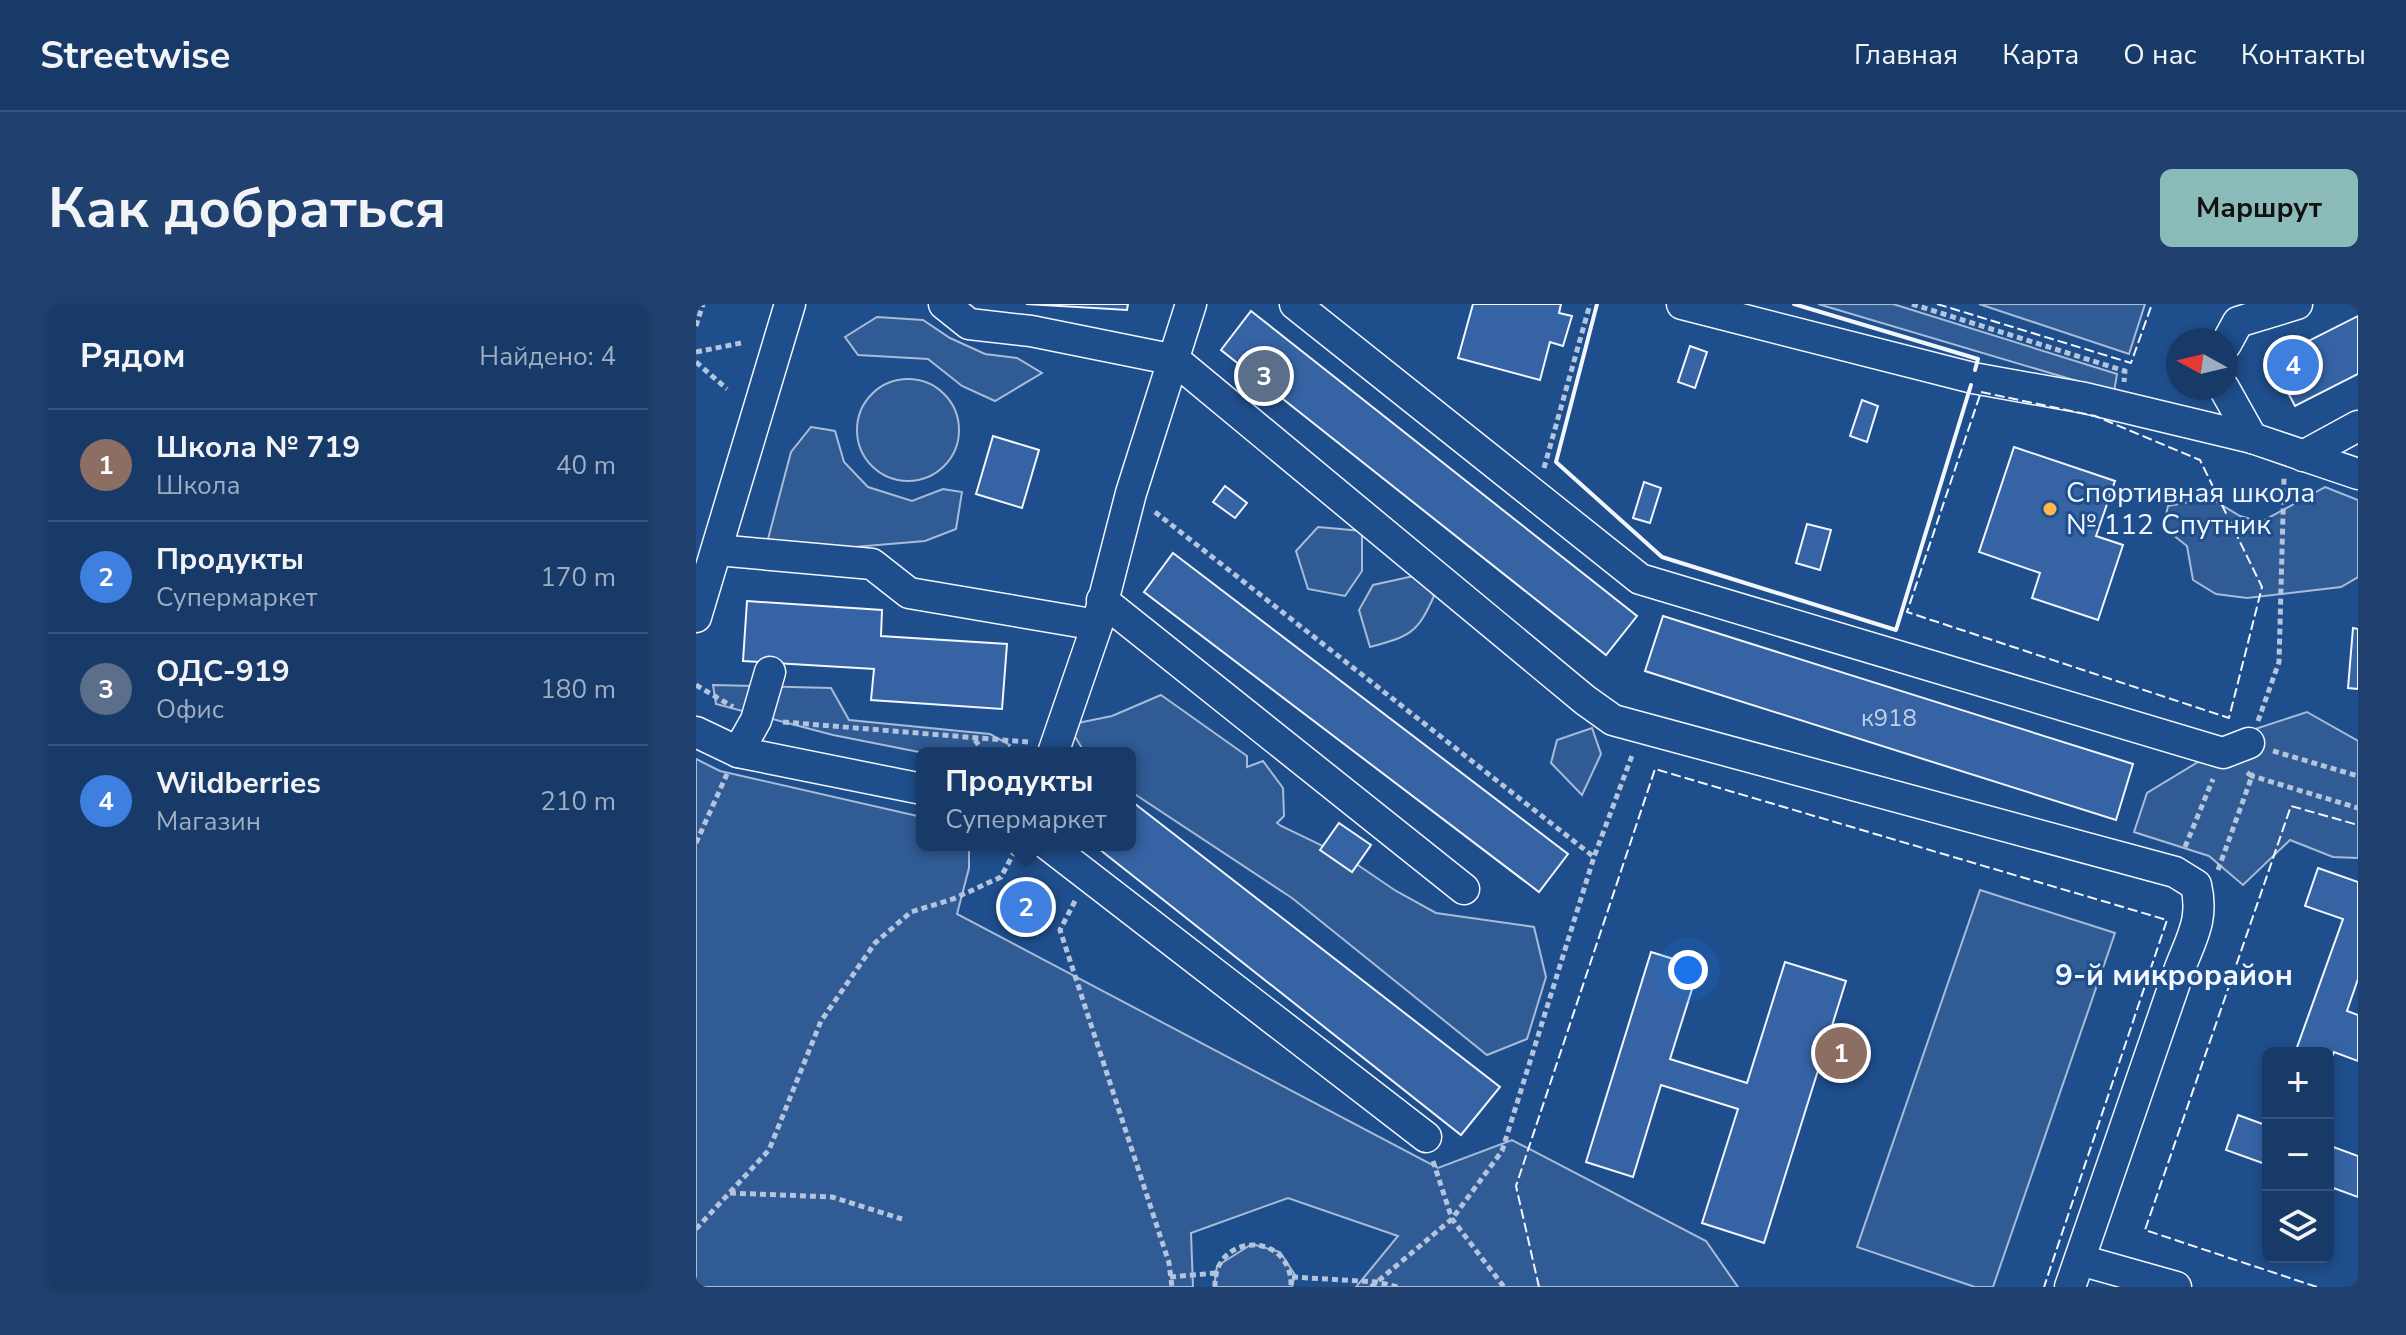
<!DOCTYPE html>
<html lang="ru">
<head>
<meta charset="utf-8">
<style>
	:root { --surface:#173a69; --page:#20416f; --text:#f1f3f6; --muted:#9eadc0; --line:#36547d; --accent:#8bbbb9 }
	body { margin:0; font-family:"Nunito Sans",sans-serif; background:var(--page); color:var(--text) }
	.controls { position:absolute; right:24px; bottom:24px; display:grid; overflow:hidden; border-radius:12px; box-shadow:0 4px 12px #0003 }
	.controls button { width:72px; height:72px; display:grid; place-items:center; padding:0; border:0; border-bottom:2px solid var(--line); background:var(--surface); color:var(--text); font:40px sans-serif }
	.compass { position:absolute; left:1470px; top:24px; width:72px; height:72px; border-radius:50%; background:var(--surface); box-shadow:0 4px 12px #0003; rotate:278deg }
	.you { position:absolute; left:992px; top:666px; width:28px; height:28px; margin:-20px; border:6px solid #fff; border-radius:50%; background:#1a73e8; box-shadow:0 0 0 12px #1a73e833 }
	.badge { display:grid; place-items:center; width:52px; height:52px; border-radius:50%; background:var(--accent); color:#fff; font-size:26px; font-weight:700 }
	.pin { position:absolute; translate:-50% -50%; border:4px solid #fff; box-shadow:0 2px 8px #0006 }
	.popup { position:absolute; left:220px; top:443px; width:220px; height:104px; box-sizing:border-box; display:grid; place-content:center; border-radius:12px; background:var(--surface); filter:drop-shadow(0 2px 6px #0005); font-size:26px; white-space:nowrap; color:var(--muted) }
	.popup b { font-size:30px; color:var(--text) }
	.popup::after { content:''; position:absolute; left:50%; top:100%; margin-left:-16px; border:16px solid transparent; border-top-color:var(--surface) }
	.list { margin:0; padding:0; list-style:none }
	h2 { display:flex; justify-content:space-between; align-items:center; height:104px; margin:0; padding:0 32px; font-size:34px }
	h2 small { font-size:26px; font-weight:400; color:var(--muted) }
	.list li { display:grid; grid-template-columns:52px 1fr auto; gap:24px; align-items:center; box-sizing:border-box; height:112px; padding:0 32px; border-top:2px solid var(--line) }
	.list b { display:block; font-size:30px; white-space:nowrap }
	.list p { margin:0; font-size:26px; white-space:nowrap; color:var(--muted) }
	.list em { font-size:26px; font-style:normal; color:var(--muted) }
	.icon { flex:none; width:44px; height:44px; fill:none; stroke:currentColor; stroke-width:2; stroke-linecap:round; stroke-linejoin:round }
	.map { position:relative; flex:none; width:1662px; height:983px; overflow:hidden; border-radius:12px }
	header { display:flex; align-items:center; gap:48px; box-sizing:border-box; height:112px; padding:0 40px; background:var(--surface); border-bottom:2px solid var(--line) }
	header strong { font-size:38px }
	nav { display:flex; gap:44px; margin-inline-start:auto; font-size:28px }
	.intro { display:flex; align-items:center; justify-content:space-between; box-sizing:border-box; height:192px; padding:0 48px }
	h1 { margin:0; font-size:56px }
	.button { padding:20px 36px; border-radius:12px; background:var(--accent); color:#111; font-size:28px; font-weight:700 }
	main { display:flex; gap:48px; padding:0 48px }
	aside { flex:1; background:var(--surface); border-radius:12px; box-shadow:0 4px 12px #0003 }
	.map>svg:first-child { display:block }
</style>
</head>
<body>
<header>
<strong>Streetwise</strong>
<nav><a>Главная</a><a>Карта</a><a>О нас</a><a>Контакты</a></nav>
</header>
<div class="intro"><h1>Как добраться</h1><a class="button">Маршрут</a></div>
<main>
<aside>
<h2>Рядом<small>Найдено: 4</small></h2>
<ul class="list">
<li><span class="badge" style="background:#8d6e63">1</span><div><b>Школа № 719</b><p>Школа</p></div><em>40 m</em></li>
<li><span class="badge" style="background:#3f7fe0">2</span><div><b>Продукты</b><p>Супермаркет</p></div><em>170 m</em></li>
<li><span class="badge" style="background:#5c6f8a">3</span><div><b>ОДС-919</b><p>Офис</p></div><em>180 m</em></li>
<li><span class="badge" style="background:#3f7fe0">4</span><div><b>Wildberries</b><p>Магазин</p></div><em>210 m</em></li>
</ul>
</aside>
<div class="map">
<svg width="1662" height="983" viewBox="0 0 1662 983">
	<rect width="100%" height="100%" fill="#1f4e8c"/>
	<g fill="#305b95" stroke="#a8bbd7" stroke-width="2">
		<path d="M 1122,0 L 1197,0 L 1421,70 L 1418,88 Z"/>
		<path d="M 1283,0 L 1449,0 L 1433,50 Z"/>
		<path d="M 181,13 L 227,16 L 254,34 L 289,50 L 321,54 L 346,69 L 299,97 L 266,82 L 232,55 L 162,51 L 149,33 Z"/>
		<circle cx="212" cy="126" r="51"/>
		<path d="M 115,123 L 139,127 L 148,158 L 172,183 L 216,197 L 247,185 L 266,188 L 260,225 L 229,237 L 158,243 L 80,241 L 72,235 L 95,148 Z"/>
		<path d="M 1629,183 L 1662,196 L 1662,273 L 1645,283 L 1551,294 L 1520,290 L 1497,276 L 1491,242 L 1467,223 L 1472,202 L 1514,194 L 1544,212 L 1565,218 Z"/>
		<path d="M 622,223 L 666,227 L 666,267 L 649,292 L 612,285 L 600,247 Z"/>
		<path d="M 722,271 L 738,292 C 721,330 714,332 674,343 L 663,306 L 677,281 Z"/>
		<path d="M 17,381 L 135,384 L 153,416 L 294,430 L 314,441 L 308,449 L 228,449 L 137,431 L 20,400 Z"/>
		<path d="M 465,391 L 551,452 L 551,463 L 567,457 L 587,484 L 588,512 L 581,519 L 585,522 L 650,553 L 700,587 L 740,609 L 838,623 L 850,673 L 831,735 L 791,751 L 596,594 L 434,487 L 434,449 L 389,449 L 372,421 L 416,412 Z"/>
		<path d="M 1611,408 L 1662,437 L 1662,554 L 1637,553 L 1594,536 L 1547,581 L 1513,552 L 1438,528 L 1451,489 L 1502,458 L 1529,435 Z"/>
		<path d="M 896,424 L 905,450 L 886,491 L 855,459 L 861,436 Z"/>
		<path d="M 0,455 L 24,467 L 226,513 L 226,541 L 273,541 L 273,564 L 261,610 L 742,864 L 816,836 L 1010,937 L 1042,983 L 660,983 L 702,932 L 592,894 L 495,929 L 497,983 L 0,983 Z"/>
		<path d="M 1284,586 L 1419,629 L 1297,983 L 1279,983 L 1161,943 Z"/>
		<path d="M 556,940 L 584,948 L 599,971 L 596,983 L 518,983 L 521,962 Z"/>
	</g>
	<g fill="#3563a3" stroke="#f2f6ff" stroke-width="2">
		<path d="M 330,0 L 432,0 L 431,6 Z"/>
		<path d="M 777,0 L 865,0 L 863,9 L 876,12 L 867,42 L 854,38 L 844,76 L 762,54 Z"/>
		<path d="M 555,7 L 941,312 L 910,351 L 525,46 Z"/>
		<path d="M 1662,12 L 1662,70 L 1599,102 L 1575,56 Z"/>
		<path d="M 994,42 L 1011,48 L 999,84 L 982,78 Z"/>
		<path d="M 1166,96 L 1182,102 L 1171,138 L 1154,132 Z"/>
		<path d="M 297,132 L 343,146 L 326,204 L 280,190 Z"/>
		<path d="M 1318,143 L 1419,177 L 1400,232 L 1427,241 L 1402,316 L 1336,294 L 1344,269 L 1283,248 Z"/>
		<path d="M 948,178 L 965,184 L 954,219 L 937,214 Z"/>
		<path d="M 529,182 L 551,199 L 539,214 L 517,198 Z"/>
		<path d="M 1111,220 L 1135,226 L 1124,266 L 1100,259 Z"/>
		<path d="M 477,249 L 872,550 L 843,588 L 448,288 Z"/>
		<path d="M 51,297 L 186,306 L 185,332 L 311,340 L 306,405 L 175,396 L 178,365 L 47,357 Z"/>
		<path d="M 967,312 L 1437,460 L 1420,516 L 949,367 Z"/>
		<path d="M 1657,324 L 1662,325 L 1662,385 L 1652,384 Z"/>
		<path d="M 434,496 L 804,783 L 765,831 L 398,541 L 434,541 Z"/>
		<path d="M 643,519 L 675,541 L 656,568 L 624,546 Z"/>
		<path d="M 1622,564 L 1662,578 L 1662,675 L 1651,707 L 1662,711 L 1662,757 L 1638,748 L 1632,765 L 1632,749 L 1599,749 L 1647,615 L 1609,602 Z"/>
		<path d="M 320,581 L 353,607 L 339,625 L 306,599 Z"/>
		<path d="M 955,648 L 1003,663 L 974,755 L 1051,779 L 1089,658 L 1150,677 L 1068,939 L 1006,919 L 1042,805 L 965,781 L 937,873 L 890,858 Z"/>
		<path d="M 1542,811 L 1572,822 L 1572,861 L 1530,846 Z"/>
		<path d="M 1632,841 L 1662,852 L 1662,893 L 1632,882 Z"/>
	</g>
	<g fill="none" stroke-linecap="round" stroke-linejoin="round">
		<g stroke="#f2f6ff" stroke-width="33">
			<g id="minor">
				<path d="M 248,0 L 273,20 L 335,27 L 479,56 L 889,396 L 917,416 L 1479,568 L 1500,581 C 1508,615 1496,633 1484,664 L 1374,983"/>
				<path d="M 599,0 L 944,275 L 1527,449 L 1553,439"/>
				<path d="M 986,0 L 1277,74 L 1389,94 L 1556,134 L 1662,170"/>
				<path d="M 1530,40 L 1542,18 L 1601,0"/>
				<path d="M 1528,84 L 1556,134"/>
				<path d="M 1607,152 L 1662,122"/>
				<path d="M 21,246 L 176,260 L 213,289 L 401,321"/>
				<path d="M 406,296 L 768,585"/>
				<path d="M 0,313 L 94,0"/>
				<path d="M 0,428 L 42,448 L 226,485"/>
				<path d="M 42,448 L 60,416 L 74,368"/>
				<path d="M 357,449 L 401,321 L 435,189 L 495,0"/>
				<path d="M 352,541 L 730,833"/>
				<path d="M 1384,956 L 1480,983"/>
			</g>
		</g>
		<g stroke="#b3c4dc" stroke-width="5" stroke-dasharray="6 4" stroke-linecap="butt">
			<path d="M 1216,0 L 1429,67 L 1428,78"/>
			<path d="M 0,22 L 7,0"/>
			<path d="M 0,48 L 45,39"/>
			<path d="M 0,58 L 31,85"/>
			<path d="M 848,164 L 894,0"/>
			<path d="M 459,208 L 898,553"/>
			<path d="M 0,381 L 37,403"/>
			<path d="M 1562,417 L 1583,358 L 1588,174"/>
			<path d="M 87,418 L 332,438"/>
			<path d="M 279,436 L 288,449"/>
			<path d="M 1577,447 L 1662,472"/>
			<path d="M 1555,469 L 1556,472 L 1662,504"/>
			<path d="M 0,539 L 31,470"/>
			<path d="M 1489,543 L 1517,475"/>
			<path d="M 1522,566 L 1556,472 L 1550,468"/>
			<path d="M 379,597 L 364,626 L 473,959 L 476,983"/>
			<path d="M 737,857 L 756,915 L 808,983"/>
			<path d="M 34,889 L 136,893 L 206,915"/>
			<path d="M 0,925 L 73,846 L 125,717 L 179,639 L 215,608 L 257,595 L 305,573 L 322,541"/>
			<path d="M 474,973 L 520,969"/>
			<path d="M 596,973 L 681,978 L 702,983"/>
			<path d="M 519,983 C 517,927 597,927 595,983"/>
			<path d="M 675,983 L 756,915 L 806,847 L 898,553 L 937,449"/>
		</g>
		<use href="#minor" stroke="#1f4e8c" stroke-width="30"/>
		<g stroke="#f2f6ff" stroke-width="2" stroke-dasharray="10 4" stroke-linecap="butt">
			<path d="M 1241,0 L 1435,59 L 1456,0"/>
			<path d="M 1285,88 L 1399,112 L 1504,156 L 1566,283 L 1533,414 L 1211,308 Z"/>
			<path d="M 843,983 L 820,882 L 959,465 L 1471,616 L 1348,983"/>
			<path d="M 1621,983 L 1449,926 L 1595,502 L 1662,521"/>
		</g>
		<g stroke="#f2f6ff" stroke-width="4">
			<path d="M 901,0 L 860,158 L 966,253 L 1200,326 L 1275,81"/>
			<path d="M 1098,0 L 1282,55 L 1279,66"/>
		</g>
	</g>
	<circle fill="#ffb74d" stroke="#1f4e8c" stroke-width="3" cx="1354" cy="205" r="8"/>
	<g text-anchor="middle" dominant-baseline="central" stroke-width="6" stroke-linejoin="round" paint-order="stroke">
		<g font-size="24" fill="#c3d1e8">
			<text x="1193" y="414">к918</text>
		</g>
		<g font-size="28" fill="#f2f6ff" stroke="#1f4e8c" text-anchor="start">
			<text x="1370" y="189">Спортивная школа<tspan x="1370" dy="32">№ 112 Спутник</tspan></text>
		</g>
		<g font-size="30" font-weight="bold" fill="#f2f6ff" stroke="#1f4e8c">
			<text x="1478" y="671">9-й микрорайон</text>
		</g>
	</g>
</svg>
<div class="controls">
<button>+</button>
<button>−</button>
<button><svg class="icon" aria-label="layers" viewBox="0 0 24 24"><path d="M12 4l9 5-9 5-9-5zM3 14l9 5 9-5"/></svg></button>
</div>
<svg class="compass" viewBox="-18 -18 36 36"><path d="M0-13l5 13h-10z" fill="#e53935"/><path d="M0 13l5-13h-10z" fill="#9eadc0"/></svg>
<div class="you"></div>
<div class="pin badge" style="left:1145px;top:749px;background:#8d6e63">1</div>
<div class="pin badge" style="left:330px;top:603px;background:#3f7fe0">2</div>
<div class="popup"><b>Продукты</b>Супермаркет</div>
<div class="pin badge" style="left:568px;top:72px;background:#5c6f8a">3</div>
<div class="pin badge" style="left:1597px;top:61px;background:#3f7fe0">4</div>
</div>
</main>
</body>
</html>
